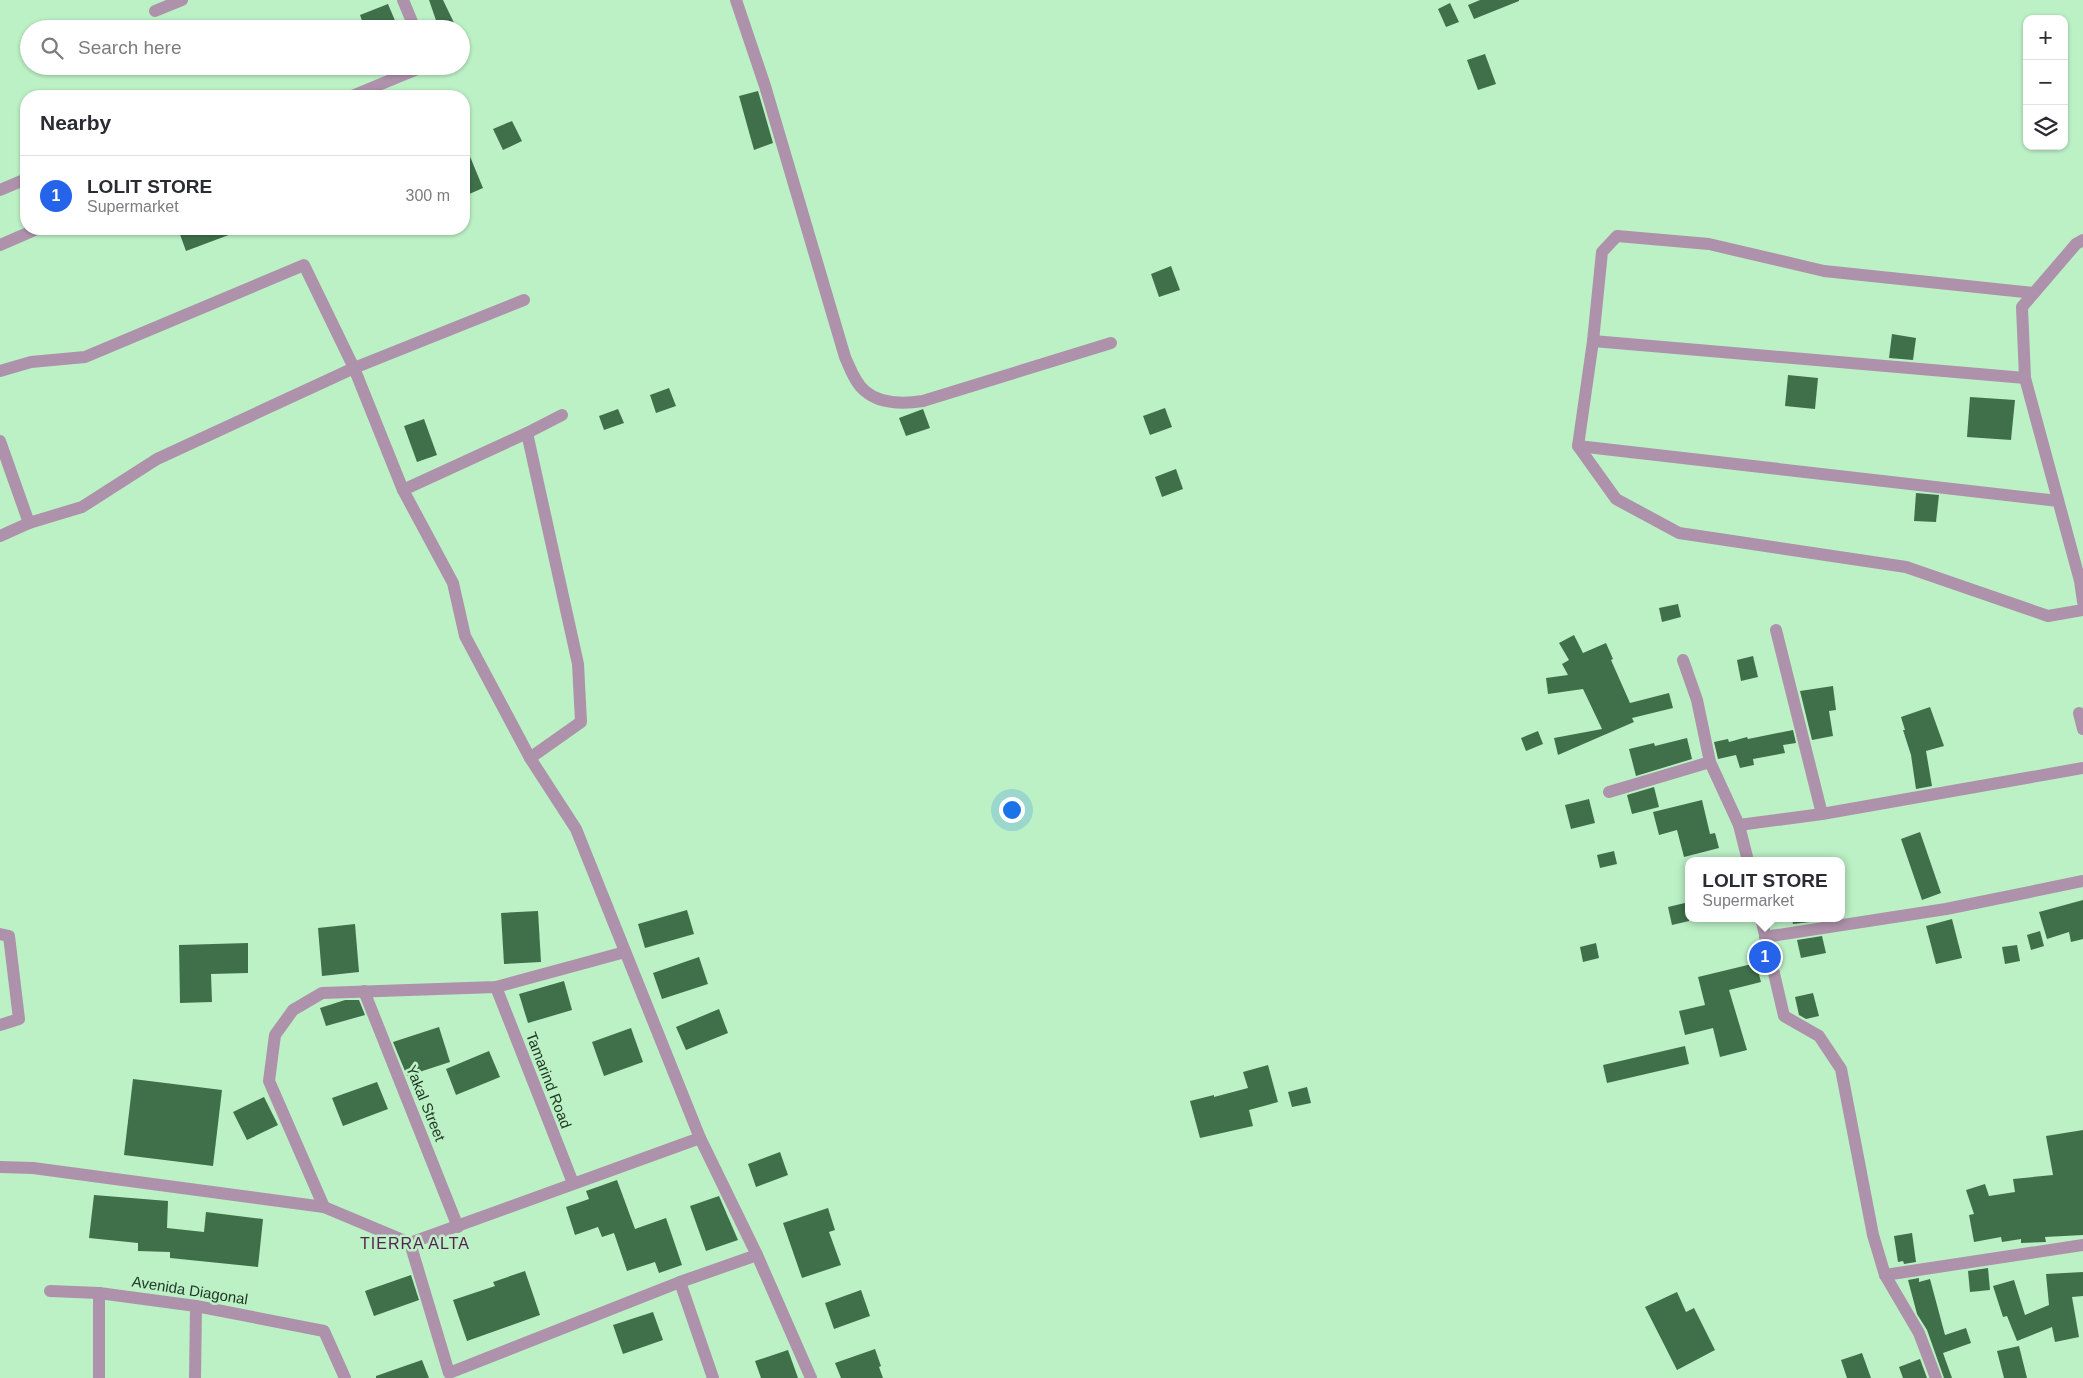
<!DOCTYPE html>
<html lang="en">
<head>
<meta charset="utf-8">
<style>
	:root { --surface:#fff; --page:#f7f7f7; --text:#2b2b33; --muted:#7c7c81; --line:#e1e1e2; --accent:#2563eb }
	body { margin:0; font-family:Arial,sans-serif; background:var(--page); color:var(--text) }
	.controls { position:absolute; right:15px; top:15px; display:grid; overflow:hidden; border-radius:10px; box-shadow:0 1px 4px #0004 }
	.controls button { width:45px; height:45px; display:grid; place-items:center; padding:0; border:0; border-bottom:1px solid var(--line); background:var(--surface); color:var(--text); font:25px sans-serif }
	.you { position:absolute; left:1011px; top:809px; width:18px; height:18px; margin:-12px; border:4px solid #fff; border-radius:50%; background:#1a73e8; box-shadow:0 0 0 8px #1a73e833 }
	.badge { display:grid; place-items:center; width:32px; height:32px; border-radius:50%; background:var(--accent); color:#fff; font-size:16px; font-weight:700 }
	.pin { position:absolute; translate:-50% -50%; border:2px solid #fff; box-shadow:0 1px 5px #0006 }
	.popup { position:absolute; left:1685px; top:857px; width:160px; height:65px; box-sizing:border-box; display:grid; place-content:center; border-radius:10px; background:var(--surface); filter:drop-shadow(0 1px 4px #0005); font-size:16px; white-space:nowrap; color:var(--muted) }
	.popup b { font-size:19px; color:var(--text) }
	.popup::after { content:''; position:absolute; left:50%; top:100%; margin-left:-10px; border:10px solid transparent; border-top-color:var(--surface) }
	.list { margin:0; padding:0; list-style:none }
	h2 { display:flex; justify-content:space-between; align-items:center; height:65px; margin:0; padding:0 20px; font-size:21px }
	h2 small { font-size:16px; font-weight:400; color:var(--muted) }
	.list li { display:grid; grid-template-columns:32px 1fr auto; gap:15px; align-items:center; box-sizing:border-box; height:80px; padding:0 20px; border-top:1px solid var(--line) }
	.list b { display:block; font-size:19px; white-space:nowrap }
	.list p { margin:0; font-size:16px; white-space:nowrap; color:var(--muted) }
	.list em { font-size:16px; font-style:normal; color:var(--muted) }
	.icon { flex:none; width:28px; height:28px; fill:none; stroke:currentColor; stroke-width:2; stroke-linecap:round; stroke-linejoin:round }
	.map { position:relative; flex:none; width:2083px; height:1378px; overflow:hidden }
	.search { position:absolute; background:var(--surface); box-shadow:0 1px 4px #0004; left:20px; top:20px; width:450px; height:55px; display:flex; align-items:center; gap:12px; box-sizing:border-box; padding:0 18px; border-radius:28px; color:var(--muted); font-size:19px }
	.panel { position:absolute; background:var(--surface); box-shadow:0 1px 4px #0004; left:20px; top:90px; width:450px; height:145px; border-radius:20px }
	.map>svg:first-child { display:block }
</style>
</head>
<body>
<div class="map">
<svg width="2083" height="1378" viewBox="0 0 2083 1378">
	<rect width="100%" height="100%" fill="#bcf1c6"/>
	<g fill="#3f704a">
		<path d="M 429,0 L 443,0 L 457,29 L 439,29 Z"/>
		<path d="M 1480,0 L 1519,0 L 1519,1 L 1474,19 L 1468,5 Z"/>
		<path d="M 1450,3 L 1459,22 L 1446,27 L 1438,9 Z"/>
		<path d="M 388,4 L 396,23 L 383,29 L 365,29 L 360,15 Z"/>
		<path d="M 1485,54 L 1496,84 L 1478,90 L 1467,60 Z"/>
		<path d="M 758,91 L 773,143 L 754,150 L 739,96 Z"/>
		<path d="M 512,121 L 522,141 L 503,150 L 493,129 Z"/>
		<path d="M 464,142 L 483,188 L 467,195 L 464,187 Z"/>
		<path d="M 178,229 L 242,229 L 242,230 L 186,251 Z"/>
		<path d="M 1171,266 L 1180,290 L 1159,297 L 1151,274 Z"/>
		<path d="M 1892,334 L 1916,338 L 1913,360 L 1889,358 Z"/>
		<path d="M 1788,375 L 1818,378 L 1815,409 L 1785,406 Z"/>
		<path d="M 669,388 L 676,406 L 656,413 L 650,395 Z"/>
		<path d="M 1970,397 L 2015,400 L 2011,440 L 1967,437 Z"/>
		<path d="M 1165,408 L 1172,427 L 1150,435 L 1143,416 Z"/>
		<path d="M 618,409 L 624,423 L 604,430 L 599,416 Z"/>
		<path d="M 923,409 L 930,428 L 906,436 L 899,418 Z"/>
		<path d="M 424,419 L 437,455 L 417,462 L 404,426 Z"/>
		<path d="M 1176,469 L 1183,489 L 1162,497 L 1155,477 Z"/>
		<path d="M 1916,493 L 1939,495 L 1936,522 L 1914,521 Z"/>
		<path d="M 1678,604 L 1681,617 L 1662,622 L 1659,608 Z"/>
		<path d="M 1574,635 L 1583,653 L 1606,643 L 1613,659 L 1611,660 L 1630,703 L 1669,693 L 1673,708 L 1632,718 L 1634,722 L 1558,755 L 1554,738 L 1602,729 L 1583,689 L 1548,694 L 1546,678 L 1568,675 L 1562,664 L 1569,660 L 1559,643 Z"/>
		<path d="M 1753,656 L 1758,677 L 1741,681 L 1737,660 Z"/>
		<path d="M 1833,686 L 1836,710 L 1829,711 L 1833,736 L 1812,740 L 1800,691 Z"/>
		<path d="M 1930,707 L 1944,746 L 1926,751 L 1932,786 L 1916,789 L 1911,755 L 1903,730 L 1905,730 L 1901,717 Z"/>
		<path d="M 1793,730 L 1796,743 L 1783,745 L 1785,753 L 1753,759 L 1754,765 L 1740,768 L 1736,755 L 1718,759 L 1714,742 L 1728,739 L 1729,742 L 1747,737 L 1748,739 Z"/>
		<path d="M 1538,731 L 1543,744 L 1526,751 L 1521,738 Z"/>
		<path d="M 1687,738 L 1692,759 L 1636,776 L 1629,749 L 1654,743 L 1655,746 Z"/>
		<path d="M 1654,787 L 1659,807 L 1632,814 L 1627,795 Z"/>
		<path d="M 1589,799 L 1595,823 L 1571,829 L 1565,805 Z"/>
		<path d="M 1702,800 L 1710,834 L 1715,833 L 1719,848 L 1684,857 L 1677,830 L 1659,835 L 1653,812 Z"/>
		<path d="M 1920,832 L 1941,893 L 1922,900 L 1901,839 Z"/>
		<path d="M 1614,851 L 1617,864 L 1600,868 L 1597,855 Z"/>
		<path d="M 2083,900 L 2083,939 L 2071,942 L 2069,932 L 2047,939 L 2039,912 Z"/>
		<path d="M 1689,902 L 1689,921 L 1672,925 L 1668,907 Z"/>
		<path d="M 687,910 L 694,934 L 645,948 L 638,924 Z"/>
		<path d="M 538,911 L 541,962 L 504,964 L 501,913 Z"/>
		<path d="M 1792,918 L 1817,918 L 1818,921 L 1793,924 Z"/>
		<path d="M 1952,919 L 1962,958 L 1936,964 L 1926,926 Z"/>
		<path d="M 355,924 L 359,972 L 322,976 L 318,928 Z"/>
		<path d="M 2040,931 L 2044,946 L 2031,950 L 2027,935 Z"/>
		<path d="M 1822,936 L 1826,953 L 1801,958 L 1797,940 Z"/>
		<path d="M 248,943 L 248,973 L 211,974 L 212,1002 L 180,1003 L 179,945 Z"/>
		<path d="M 1596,943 L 1599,958 L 1583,962 L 1580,947 Z"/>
		<path d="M 2017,945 L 2020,961 L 2005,964 L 2002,947 Z"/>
		<path d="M 699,957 L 708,984 L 662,999 L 653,973 Z"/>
		<path d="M 1756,963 L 1761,982 L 1729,990 L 1747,1050 L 1720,1057 L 1713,1028 L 1685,1035 L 1679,1011 L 1705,1005 L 1698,977 Z"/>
		<path d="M 564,981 L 572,1010 L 528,1023 L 519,994 Z"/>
		<path d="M 1813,993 L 1819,1016 L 1806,1019 L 1799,1015 L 1795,997 Z"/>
		<path d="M 345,1000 L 359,1000 L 365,1015 L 326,1026 L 320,1008 Z"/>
		<path d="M 719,1009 L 728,1033 L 686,1050 L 676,1027 Z"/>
		<path d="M 439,1027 L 450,1062 L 407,1076 L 393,1042 Z"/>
		<path d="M 631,1028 L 643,1062 L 604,1076 L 592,1042 Z"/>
		<path d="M 1685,1046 L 1689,1064 L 1607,1083 L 1603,1065 Z"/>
		<path d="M 489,1051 L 500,1077 L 456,1095 L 446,1069 Z"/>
		<path d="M 1268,1065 L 1278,1102 L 1249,1110 L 1253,1126 L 1200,1138 L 1190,1101 L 1214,1095 L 1214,1097 L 1248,1088 L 1243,1072 Z"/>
		<path d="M 133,1079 L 222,1090 L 213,1166 L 124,1155 Z"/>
		<path d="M 377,1082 L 388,1109 L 343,1126 L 332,1098 Z"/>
		<path d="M 1307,1087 L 1311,1103 L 1292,1107 L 1288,1092 Z"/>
		<path d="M 264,1097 L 278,1125 L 247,1140 L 233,1112 Z"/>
		<path d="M 2083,1130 L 2083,1235 L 2045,1237 L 2046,1242 L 2021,1243 L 2021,1239 L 2002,1242 L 2001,1237 L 1974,1242 L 1969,1215 L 1974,1214 L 1966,1190 L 1985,1184 L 1989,1196 L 2015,1192 L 2013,1179 L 2053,1175 L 2046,1136 Z"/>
		<path d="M 780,1152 L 788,1175 L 756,1187 L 748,1164 Z"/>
		<path d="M 617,1180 L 635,1229 L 666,1218 L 682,1265 L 659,1273 L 655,1262 L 627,1271 L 614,1233 L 602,1237 L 598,1227 L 575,1235 L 566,1207 L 589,1199 L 586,1191 Z"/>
		<path d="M 94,1195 L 168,1201 L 167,1228 L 204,1232 L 206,1212 L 263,1219 L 258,1267 L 170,1258 L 170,1252 L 138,1251 L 138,1243 L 89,1238 Z"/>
		<path d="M 719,1196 L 738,1240 L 706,1251 L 690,1206 Z"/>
		<path d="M 828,1208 L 835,1230 L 829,1232 L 841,1265 L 802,1278 L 783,1223 Z"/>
		<path d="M 1912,1233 L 1916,1262 L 1904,1264 L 1903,1261 L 1898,1262 L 1894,1236 Z"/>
		<path d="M 1988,1268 L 1990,1290 L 1970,1292 L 1968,1271 Z"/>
		<path d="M 525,1271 L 540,1315 L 467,1341 L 453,1300 L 495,1286 L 493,1282 Z"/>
		<path d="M 2083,1272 L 2083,1296 L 2072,1297 L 2079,1337 L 2055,1342 L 2052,1327 L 2017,1341 L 2007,1316 L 2003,1317 L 1993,1286 L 2014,1280 L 2025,1315 L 2049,1305 L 2046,1274 Z"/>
		<path d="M 411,1275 L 419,1300 L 374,1316 L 365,1291 Z"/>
		<path d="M 1919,1278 L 1919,1282 L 1930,1279 L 1945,1335 L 1966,1328 L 1971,1343 L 1943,1353 L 1952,1378 L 1944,1378 L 1927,1330 L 1917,1314 L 1908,1280 Z"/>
		<path d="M 861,1290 L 870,1316 L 834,1329 L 825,1303 Z"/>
		<path d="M 1677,1292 L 1686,1312 L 1694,1308 L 1715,1350 L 1677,1370 L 1645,1307 Z"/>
		<path d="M 653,1312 L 663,1340 L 623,1354 L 613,1325 Z"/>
		<path d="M 2019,1346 L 2027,1378 L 2004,1378 L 1997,1351 Z"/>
		<path d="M 875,1349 L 881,1366 L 879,1367 L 883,1378 L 841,1378 L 835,1363 Z"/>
		<path d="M 788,1350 L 798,1378 L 761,1378 L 755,1361 Z"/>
		<path d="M 1862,1353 L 1871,1378 L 1847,1378 L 1841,1360 Z"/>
		<path d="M 1920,1359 L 1927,1378 L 1903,1378 L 1899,1367 Z"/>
		<path d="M 422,1360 L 429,1378 L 376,1378 L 376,1376 Z"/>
	</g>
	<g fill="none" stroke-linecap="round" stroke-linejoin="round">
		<g stroke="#ae92ab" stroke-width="12">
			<path d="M 403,0 L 415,29"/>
			<path d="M 736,0 L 765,86 L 845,357 C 850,368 855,383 865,391 C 880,404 904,404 923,401 L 1111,343"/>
			<path d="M 155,11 L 182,0"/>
			<path d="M 352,96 L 415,70 L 418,66"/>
			<path d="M 0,190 L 26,179"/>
			<path d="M 2083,240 L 2076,244 L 2022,307 L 2025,378 L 2080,581 L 2083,602"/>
			<path d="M 0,245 L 37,229"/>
			<path d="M 2034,293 L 1824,271 L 1709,244 L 1617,236 L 1602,252 L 1593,341 L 1578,446 L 1616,499 L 1679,533 L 1906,567 L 2048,616 L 2083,610"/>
			<path d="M 1593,341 L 2025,378"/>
			<path d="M 0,371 L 31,362 L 85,357 L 304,265 L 354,368 L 403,490 L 453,583 L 465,636 L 530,758 L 576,829 L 700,1138 L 757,1255 L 811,1378"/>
			<path d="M 527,433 L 578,664 L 581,722 L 530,758"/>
			<path d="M 0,441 L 29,523"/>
			<path d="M 1578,446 L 2058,501"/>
			<path d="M 403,490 L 527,433 L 562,415"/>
			<path d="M 0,536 L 29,523 L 82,507 L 157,459 L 354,368 L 524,300"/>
			<path d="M 1776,630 L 1822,814"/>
			<path d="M 1683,660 L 1697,700 L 1710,762"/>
			<path d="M 2079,713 L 2083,729"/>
			<path d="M 1609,792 L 1710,762 L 1739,825 L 1748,861"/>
			<path d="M 1739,825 L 1822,814 L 2083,768"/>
			<path d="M 1761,918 L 1784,1016 L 1819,1036 L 1841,1069 L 1873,1235 L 1885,1275 L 1919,1333 L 1936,1378"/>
			<path d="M 0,934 L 9,936 L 19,1019 L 0,1025"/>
			<path d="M 1765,937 L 1946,909 L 2083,881"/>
			<path d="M 496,987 L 573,1183"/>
			<path d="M 364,991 L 458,1227"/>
			<path d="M 0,1167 L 33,1168 L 324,1207 L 410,1243 L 700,1138"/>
			<path d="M 324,1207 L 269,1081 L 275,1035 L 293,1010 L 322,993 L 496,987 L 625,952"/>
			<path d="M 410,1243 L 449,1373 L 680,1282 L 757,1255"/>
			<path d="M 1885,1275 L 2083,1245"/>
			<path d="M 680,1282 L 713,1378"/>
			<path d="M 50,1291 L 99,1293 L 196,1306 L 324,1331 L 345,1378"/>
			<path d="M 99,1378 L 99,1293"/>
			<path d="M 195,1378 L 196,1306"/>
		</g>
	</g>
	<g text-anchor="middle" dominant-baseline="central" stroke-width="5" stroke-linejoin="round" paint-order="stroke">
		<g font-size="15" fill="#1f3423" stroke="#bcf1c6">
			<text transform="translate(549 1080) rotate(69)">Tamarind Road</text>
			<text transform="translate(426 1103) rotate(68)">Yakal Street</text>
			<text transform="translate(190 1290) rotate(9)">Avenida Diagonal</text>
		</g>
		<g font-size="16" letter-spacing="1" fill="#552251" stroke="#bcf1c6">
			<text x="415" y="1243">TIERRA ALTA</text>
		</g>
	</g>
</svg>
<div class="controls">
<button>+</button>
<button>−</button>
<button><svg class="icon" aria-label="layers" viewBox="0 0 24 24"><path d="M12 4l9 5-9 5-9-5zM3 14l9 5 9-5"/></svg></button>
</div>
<div class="you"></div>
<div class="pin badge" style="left:1765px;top:957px">1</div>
<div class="popup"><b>LOLIT STORE</b>Supermarket</div>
<div class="search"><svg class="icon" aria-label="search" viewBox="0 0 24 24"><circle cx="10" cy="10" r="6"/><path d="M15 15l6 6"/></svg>Search here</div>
<section class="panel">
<h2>Nearby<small></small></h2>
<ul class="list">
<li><span class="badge">1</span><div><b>LOLIT STORE</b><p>Supermarket</p></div><em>300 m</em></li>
</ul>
</section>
</div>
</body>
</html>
